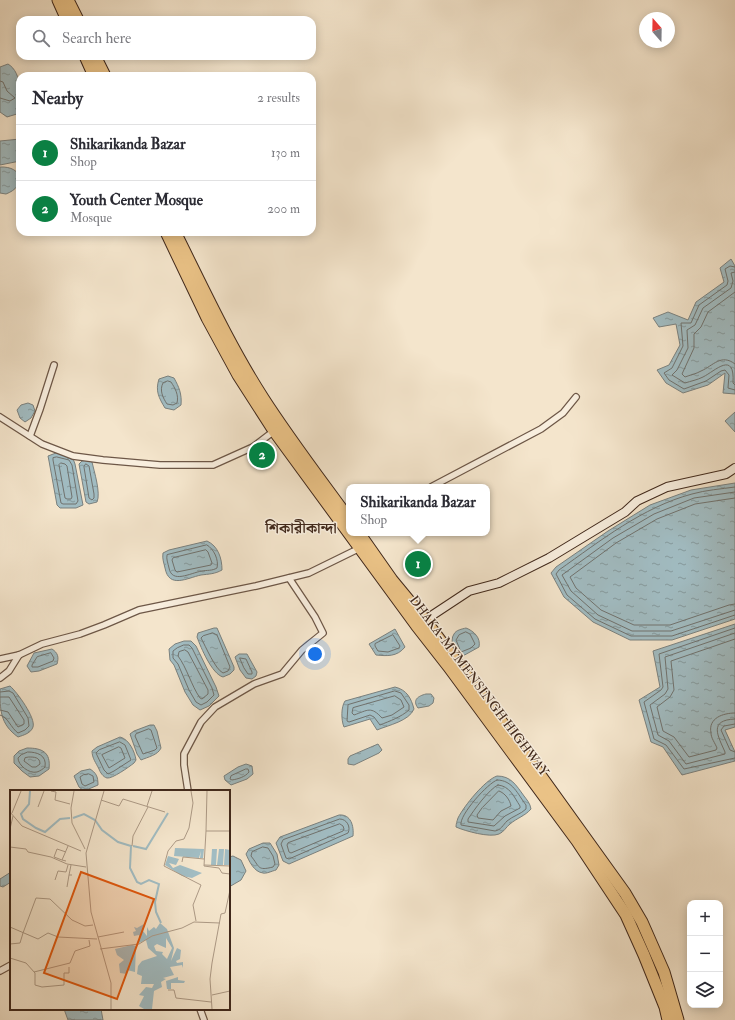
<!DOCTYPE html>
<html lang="en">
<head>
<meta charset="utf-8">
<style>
	:root { --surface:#fff; --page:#f2f2f3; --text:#2b2b33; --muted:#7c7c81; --line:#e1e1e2; --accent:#0b8043 }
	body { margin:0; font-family:"IM FELL Double Pica","Noto Serif Bengali",serif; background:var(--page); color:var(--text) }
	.controls { position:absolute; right:12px; bottom:12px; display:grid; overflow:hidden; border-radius:8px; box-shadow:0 2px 10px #0003 }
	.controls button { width:36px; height:36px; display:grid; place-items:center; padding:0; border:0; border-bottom:1px solid var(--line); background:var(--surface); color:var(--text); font:20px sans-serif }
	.compass { position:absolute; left:639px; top:12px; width:36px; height:36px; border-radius:50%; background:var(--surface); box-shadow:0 2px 10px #0003; rotate:340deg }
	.you { position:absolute; left:315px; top:654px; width:14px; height:14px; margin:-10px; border:3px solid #fff; border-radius:50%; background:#1a73e8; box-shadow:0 0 0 6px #1a73e833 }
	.badge { display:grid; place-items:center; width:26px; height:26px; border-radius:50%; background:var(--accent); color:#fff; font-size:13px; font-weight:700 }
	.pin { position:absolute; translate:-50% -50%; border:2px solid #fff; box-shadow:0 1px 4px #0006 }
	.popup { position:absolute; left:346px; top:484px; width:144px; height:52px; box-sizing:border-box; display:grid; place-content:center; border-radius:8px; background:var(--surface); filter:drop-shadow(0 1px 3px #0005); font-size:13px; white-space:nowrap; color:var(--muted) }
	.popup b { font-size:15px; color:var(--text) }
	.popup::after { content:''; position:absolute; left:50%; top:100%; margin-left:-8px; border:8px solid transparent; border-top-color:var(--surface) }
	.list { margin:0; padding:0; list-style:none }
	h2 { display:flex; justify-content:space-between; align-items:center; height:52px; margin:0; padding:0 16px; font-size:17px }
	h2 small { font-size:13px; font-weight:400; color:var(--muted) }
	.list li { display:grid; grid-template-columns:26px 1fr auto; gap:12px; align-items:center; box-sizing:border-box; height:56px; padding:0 16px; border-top:1px solid var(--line) }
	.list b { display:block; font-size:15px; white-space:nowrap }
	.list p { margin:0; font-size:13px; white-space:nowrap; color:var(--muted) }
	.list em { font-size:13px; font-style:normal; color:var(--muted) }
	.icon { flex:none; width:22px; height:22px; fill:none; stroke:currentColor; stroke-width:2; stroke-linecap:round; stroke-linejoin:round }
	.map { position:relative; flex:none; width:735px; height:1020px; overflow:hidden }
	.search { position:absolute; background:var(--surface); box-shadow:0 2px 10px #0003; left:16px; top:16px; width:300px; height:44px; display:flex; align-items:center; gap:10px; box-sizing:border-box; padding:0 14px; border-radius:12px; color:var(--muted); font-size:15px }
	.panel { position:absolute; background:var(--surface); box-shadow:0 2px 10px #0003; left:16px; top:72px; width:300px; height:164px; border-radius:12px }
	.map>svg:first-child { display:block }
</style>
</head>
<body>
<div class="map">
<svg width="735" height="1020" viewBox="0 0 735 1020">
	<defs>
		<pattern id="water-ripples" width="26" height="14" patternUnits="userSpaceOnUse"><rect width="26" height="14" fill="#a1bcc2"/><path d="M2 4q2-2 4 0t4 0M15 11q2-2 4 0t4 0" fill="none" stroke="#85999d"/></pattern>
	</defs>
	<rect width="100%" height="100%" fill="#f4e5cc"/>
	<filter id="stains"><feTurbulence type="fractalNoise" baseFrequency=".005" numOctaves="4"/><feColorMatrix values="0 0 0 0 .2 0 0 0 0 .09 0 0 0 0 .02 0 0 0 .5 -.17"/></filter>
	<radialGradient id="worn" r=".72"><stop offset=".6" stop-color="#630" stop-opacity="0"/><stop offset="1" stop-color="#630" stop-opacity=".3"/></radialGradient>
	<g fill="url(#water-ripples)" stroke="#7a817f">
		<path d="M 8,64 C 23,73 20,98 20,113 L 7,117 L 0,112 L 0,67 Z"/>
		<path d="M 20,139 L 20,161 L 0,165 L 0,141 Z"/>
		<path d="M 0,167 C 23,166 27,186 6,194 L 0,193 Z"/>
		<path d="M 731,259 L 735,266 L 735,394 L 723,393 L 725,373 L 708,385 L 683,393 L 666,383 L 657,370 L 669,365 L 680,345 L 676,324 L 659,327 L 653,318 L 668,312 L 688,320 L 696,302 L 724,282 L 720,268 Z"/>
		<path d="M 168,376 L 174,378 C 179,387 182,394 181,405 L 174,410 L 165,408 C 159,398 155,391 159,379 Z"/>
		<path d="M 28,403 L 33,405 L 35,411 L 31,418 L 25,422 L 20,418 L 17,410 L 21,405 Z"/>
		<path d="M 735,412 L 735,432 L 725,421 Z"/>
		<path d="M 56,453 L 72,456 L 75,464 L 83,505 L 76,508 L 60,508 L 57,505 L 49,461 L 48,456 Z"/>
		<path d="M 87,460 L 92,462 C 94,471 101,493 97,502 L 89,504 L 86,502 L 79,464 L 82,461 Z"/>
		<path d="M 735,483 L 735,619 L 672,640 L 630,640 L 593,622 L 564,597 L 551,573 L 556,567 L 608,531 L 650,505 L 691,490 Z"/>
		<path d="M 207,541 C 218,546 222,558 222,570 C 215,574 209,574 201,575 C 187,578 169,589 165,568 C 164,563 162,559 163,553 L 169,550 Z"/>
		<path d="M 735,624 L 735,727 L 725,730 L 735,752 L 735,761 L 682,775 L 663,747 L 651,742 L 639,700 L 660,687 L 653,651 Z"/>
		<path d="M 214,628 L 217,628 L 234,667 L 234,670 L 230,674 L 223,677 C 212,674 201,648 197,637 L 198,633 Z"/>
		<path d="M 466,628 C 474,631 481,638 479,647 L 461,657 C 455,653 449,641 454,634 C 456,630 462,629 466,628 Z"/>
		<path d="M 395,629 L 405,647 C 397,657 387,656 376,655 L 369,644 Z"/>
		<path d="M 184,641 L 191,641 L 196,646 L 216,687 L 219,696 L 209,706 L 200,710 L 193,705 L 185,692 L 174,665 L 170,660 L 169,649 L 175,644 Z"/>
		<path d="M 52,649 C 58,653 59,657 57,664 L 39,671 L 31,672 L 27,666 L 34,653 Z"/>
		<path d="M 239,654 L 247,654 L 257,672 L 256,676 L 252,679 L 246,678 L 240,670 L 235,657 Z"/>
		<path d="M 10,686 C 17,692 36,718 33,727 C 31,733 24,735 18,737 C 0,724 0,710 0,689 Z"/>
		<path d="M 395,687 C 407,690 411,698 414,709 C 409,721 389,725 377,730 L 370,719 L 344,727 C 341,720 341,707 345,701 Z"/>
		<path d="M 426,694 L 431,694 L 434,698 L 433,703 L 429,706 L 418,708 C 412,700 418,696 426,694 Z"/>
		<path d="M 150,725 L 154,725 L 157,731 L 161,748 C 158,755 148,757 141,760 L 137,754 L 130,734 L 134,731 Z"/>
		<path d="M 120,737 C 129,739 135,752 136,760 L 134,763 C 129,767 112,779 107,778 C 103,777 100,772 99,769 C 96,763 92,758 92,751 L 97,747 Z"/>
		<path d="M 378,744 L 382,750 L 379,753 L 354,765 L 348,764 L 348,759 L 350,756 Z"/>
		<path d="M 27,748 C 42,748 51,752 49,769 L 39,776 L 30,777 L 22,771 L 14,763 L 14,756 L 19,751 Z"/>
		<path d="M 246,764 L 252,766 L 253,774 L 247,779 L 231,785 L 225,780 L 224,776 L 238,767 Z"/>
		<path d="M 90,769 C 96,773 98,776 98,785 L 84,791 L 79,787 L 74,776 L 81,771 Z"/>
		<path d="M 497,776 C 511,776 516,785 524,796 C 527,800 530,803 531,809 C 525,816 517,818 510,824 C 506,827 504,832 499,834 C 490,838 465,831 456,827 C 456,824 457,821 458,818 C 464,806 485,780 497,776 Z"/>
		<path d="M 339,815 C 351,814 354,826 353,836 L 289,864 L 283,861 L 276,843 L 280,837 Z"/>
		<path d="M 263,843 L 270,843 L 277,854 L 279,865 L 276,870 C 272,871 266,874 263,873 C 254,872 249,861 246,854 L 249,849 Z"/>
		<path d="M 233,856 L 241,860 L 246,871 L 241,880 L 229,887 L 229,857 Z"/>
		<path d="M 11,872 L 11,882 L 3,887 L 0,886 L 0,879 Z"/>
		<path d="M 64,1009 L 101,1009 L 103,1020 L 68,1020 Z"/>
	</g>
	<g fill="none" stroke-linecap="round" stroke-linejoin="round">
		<g stroke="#70726e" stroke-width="1">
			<path d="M 0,81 L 3,82 L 7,91 L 15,98 L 10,101 L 0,98"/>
			<path d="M 735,267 L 730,266 L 725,269 L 728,281 L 727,285 L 699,305 L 691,323 L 681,323 L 683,346 L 672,368 L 664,373 L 669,380 L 684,389 L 706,381 L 721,371 L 725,370 L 729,375 L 728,388 L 735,390"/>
			<path d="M 735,272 L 731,273 L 733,281 L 731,288 L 703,308 L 695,325 L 687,330 L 688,348 L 677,370 L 672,375 L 685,383 C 691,381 697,380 703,377 C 715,371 735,350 733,383 L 735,385"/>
			<path d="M 735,292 L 708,312 L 701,327 L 694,334 L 694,348 L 682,374 L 685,377 C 690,375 696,374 701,371 C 713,366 721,353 735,364"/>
			<path d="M 168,381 L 171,382 C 175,388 179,395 177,403 L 173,405 L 167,404 C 163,398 159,390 163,383 Z"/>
			<path d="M 57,457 L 69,460 L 72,465 L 78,501 L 76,504 L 63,504 L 61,503 L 53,460 L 53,458 Z"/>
			<path d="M 61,463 L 65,464 L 67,466 L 72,497 L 71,499 L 67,499 L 65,498 L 59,465 Z"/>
			<path d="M 86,464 L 89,466 L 94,494 L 94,498 L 92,500 L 89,498 L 84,467 Z"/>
			<path d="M 735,487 C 721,489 706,490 692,494 C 643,507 600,541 559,570 L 556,574 L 567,595 L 595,619 L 631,636 L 672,636 L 735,615"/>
			<path d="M 735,492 L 694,498 L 654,514 L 613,538 L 562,575 L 571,591 L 598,615 L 632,631 L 671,631 L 735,610"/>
			<path d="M 735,498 L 695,504 L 657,519 L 616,543 L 570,577 L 576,588 L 601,610 L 634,625 L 670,625 L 729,605 L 735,604"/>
			<path d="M 207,545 C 214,549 219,560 217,568 C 212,571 207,570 202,571 C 190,573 172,584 169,568 C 168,563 166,559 167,555 Z"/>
			<path d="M 206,550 L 208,552 L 212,563 L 211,565 L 177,572 L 175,570 L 172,560 L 173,558 Z"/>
			<path d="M 735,628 L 659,654 L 663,687 L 661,690 L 644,702 L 654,739 L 666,745 L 684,769 L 735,758"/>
			<path d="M 466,632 L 470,634 L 475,644 L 471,648 L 461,652 L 456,640 L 459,635 Z"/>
			<path d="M 213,633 L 217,635 L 230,667 L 228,671 L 223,673 C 215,669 206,647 201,638 L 203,636 Z"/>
			<path d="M 735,633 L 665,657 L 668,689 L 665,694 L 650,705 L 658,735 L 669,741 L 686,764 L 725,754 L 725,752 C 718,736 708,720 735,719"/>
			<path d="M 393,635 L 400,646 L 399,648 L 388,652 L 378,651 L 375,646 L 375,644 Z"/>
			<path d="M 735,639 L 671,661 L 674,690 L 670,697 L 657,707 L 663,731 L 674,737 L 689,757 L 716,750 L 717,748 C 715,743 711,738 711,733 C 708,718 723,713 735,713"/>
			<path d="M 184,645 L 189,645 L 192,648 L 212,688 L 214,695 L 207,702 L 201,705 L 196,702 L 189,690 L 178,664 L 173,658 L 173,651 L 177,648 Z"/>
			<path d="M 185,650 L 188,652 L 208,690 L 208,694 L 202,699 L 200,698 C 191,685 187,668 178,656 L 179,652 Z"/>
			<path d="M 51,653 L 54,658 L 53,661 L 38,667 L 32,667 L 32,665 L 37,657 Z"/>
			<path d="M 240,658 L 246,659 L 252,672 L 252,674 L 248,674 L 244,668 Z"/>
			<path d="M 395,691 L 401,693 L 409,705 L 409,710 C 401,717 390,721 380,725 L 374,717 L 370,715 L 349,722 L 347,721 L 348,705 Z"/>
			<path d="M 0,692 L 9,691 L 13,693 L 28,718 L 29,726 L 25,730 L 18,733 C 11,728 8,717 0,715"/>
			<path d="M 395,696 L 401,700 L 404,707 L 392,715 L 382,718 C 371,706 368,710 354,715 L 352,713 L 353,708 Z"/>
			<path d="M 0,697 L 9,697 L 24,720 L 24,724 L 18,727 L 8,712 L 0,710"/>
			<path d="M 735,724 L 724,726 L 721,730 L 730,750 L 735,752"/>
			<path d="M 149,729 L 151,730 L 157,748 L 155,750 L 143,754 L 135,736 L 136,734 Z"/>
			<path d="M 120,742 L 125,745 L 131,760 L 114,771 L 108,774 L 104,770 L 96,753 L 99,750 Z"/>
			<path d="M 119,747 L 121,748 L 125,758 L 109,768 L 102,755 Z"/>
			<path d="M 28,752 C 37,752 47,755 45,767 C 43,769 40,771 37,772 C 29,774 18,765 18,758 L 21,755 Z"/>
			<path d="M 29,757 C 34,757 40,757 40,764 L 36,767 L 32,767 L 24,761 L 25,758 Z"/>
			<path d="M 246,769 L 248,769 L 249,772 C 245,777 238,779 232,780 L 230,779 L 231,776 Z"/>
			<path d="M 89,774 L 93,776 L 94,782 L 85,786 L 82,784 L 80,777 L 83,775 Z"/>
			<path d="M 497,780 C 513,780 518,795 526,805 L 526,809 C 521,814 513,816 507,821 C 503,825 501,830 495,831 L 461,825 C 459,815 488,783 497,780 Z"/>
			<path d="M 498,785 C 510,786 514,797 520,806 L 520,808 L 505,816 L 494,826 L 468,822 L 468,819 C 474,810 489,789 498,785 Z"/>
			<path d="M 499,791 C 505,793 510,800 511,806 L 501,811 L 493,820 L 478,818 L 477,815 L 482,808 Z"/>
			<path d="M 340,819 C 347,819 351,827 348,833 L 289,859 L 286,858 L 281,844 L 283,840 Z"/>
			<path d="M 340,824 L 343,826 L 344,829 L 343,831 L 291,853 L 289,852 L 287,845 L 288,843 Z"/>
			<path d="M 263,847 L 268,848 L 273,856 L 275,864 L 273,867 C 257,871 260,867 251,856 L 252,852 Z"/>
		</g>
		<g stroke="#6d5747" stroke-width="8">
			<g id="street">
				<path d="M 0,417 L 42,444 L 73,456 L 103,460 L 160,465 L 213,465 L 253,447 L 274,431"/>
				<path d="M 30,436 L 40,409 L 54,365"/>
				<path d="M 431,487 L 541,429 L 563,413 L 576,397"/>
				<path d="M 0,659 L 19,655 L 42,644 L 80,634 L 104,625 L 139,610 L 256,586 L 309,573 L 360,548"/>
				<path d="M 0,678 L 9,671 L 19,655"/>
				<path d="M 188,791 L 184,765 L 184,754 L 201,722 L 215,707 L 254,684 L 282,674 L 302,650 L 323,633 L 315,617 L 289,578"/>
				<path d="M 0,971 L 11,965"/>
				<path d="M 200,1009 L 204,1020"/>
			</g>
		</g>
		<g stroke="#40281b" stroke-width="10">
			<path id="secondary" d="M 422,622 L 469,591 L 499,583 L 549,558 L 625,512 L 637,501 L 667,487 L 726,474 L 735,468"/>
		</g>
		<g stroke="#40281b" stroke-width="13">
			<g id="highway">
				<path d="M 58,0 L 67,20"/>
				<path d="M 68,0 L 78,20"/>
				<path d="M 85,56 L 94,76"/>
				<path d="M 95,56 L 105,76"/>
				<path d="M 166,232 L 207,318 L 238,375 L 274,431 L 416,625 L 448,666 L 577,841 L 626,915 L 644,955 L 665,1007 L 668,1020"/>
				<path d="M 175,232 C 203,288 229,345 263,398 C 290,440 320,479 349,519"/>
				<path d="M 359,533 L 392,580 L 425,620 L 510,733 L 625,893 L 642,922 L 664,972 L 678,1020"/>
			</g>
		</g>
		<use href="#street" stroke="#f8eede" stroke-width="5.5"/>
		<use href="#secondary" stroke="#f8eede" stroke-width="8"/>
		<use href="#highway" stroke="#eac286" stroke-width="11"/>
	</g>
	<g text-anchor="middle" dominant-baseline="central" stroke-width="3" stroke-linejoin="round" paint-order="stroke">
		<g font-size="13" fill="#40281b" stroke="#f8eede">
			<text transform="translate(479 686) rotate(53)">DHAKA-MYMENSINGH HIGHWAY</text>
		</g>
		<g font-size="15" font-weight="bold" fill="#40281b" stroke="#f8eede">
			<text x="301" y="528">শিকারীকান্দা</text>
		</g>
	</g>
	<g transform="translate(10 790)">
		<rect width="220" height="220" fill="#f4e5cc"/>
		<path d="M 165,58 L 194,59 L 193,68 L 190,68 L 191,61 L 189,68 L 164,66 ZM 202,59 L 207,59 L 206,75 L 201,75 ZM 209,59 L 214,59 L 213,75 L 207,75 ZM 215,59 L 220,60 L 219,75 L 214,75 ZM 158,66 L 169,69 L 166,75 L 159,73 L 163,78 L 170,75 L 192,83 L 182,88 L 172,86 L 155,75 ZM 150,133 L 157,139 L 164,158 L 161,171 L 167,158 L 171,160 L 170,169 L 166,171 L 167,173 L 173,172 L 173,178 L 172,175 L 160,177 L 164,185 L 153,188 L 156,189 L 151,192 L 152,197 L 144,201 L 142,219 L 134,219 L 129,216 L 134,206 L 129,205 L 136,197 L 142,198 L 144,194 L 131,194 L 132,186 L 127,184 L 128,176 L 132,171 L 147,166 L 138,158 L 136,150 L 129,153 L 129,145 L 124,146 L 123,142 L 126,141 L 124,137 L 127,138 L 134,134 L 133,141 L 137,146 L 137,137 L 139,141 L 144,137 L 146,139 ZM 156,148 L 162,158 L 157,169 L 152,164 L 153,162 L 146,161 L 144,156 L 147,154 L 156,158 ZM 122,155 L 126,156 L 125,182 L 117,180 L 117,184 L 110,183 L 109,174 L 114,170 L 107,165 L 105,159 ZM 168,187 L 168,190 L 175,191 L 174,193 L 161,193 L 161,199 L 157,199 L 156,191 Z" fill="#a1bcc2" fill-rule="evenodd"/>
		<path fill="none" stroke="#a1bcc2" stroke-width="2" d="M 20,1 L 19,14 L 11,24 L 13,29 L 26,38 L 35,42 L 50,29 L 60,28M 63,28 L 74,24 L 85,30 L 92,40 L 108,52 L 121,56 L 120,78 L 127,92 L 131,94 L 139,90 L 149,94 L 145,112 L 146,122 L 151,133M 123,56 L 136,59 L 158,23"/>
		<path fill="none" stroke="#ac9985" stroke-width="1" d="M 41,1 L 46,2 L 45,10 L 60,14M 64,1 L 61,18 L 62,33 L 75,59M 181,1 L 183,13 L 179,38 L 174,49 L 166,51 L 158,61 L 154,76 L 191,95 L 183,115 L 186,131M 197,1 L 196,41 L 220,41M 91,10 L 109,16 L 113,9 L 155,22M 137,16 L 142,1M 28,17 L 34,1M 0,22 L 12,36 L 71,61M 2,23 L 11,1M 0,39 L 3,26M 196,41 L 194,76 L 209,78 L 212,83 L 220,84M 122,56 L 123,46 L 138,17M 0,57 L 16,59 L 18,62 L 41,67 L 57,74 L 76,77M 76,63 L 81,122 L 101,193 L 101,219M 76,63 L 94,1M 52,70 L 44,67 L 47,59 L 56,62M 56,71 L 52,70 L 58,56M 172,72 L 173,67 L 194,69M 61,75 L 59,85 L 62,85M 194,75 L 220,76M 45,90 L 48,81 L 56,82 L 58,75M 57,97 L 59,85M 0,137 L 28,149 L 38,143 L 48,147 L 87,149M 13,143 L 26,108 L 40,109 L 62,130 L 75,136 L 83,135M 88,147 L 114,142M 0,154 L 10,153 L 13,143M 90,159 L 129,154 L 142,146 L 172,138 L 184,132 L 210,133M 0,168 L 16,173 L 25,183 L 25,195 L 32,197 L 54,195 L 54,183 L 59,183 L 59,177M 24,182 L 60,173 L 65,161 L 80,156 L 79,150M 158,200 L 164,200 L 166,208 L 201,212M 202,205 L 220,201M 202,219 L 200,189 L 202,173 L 211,124 L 215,123 L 220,100"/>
		<path fill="#e0570d" fill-opacity="0.15" stroke="#e0570d" stroke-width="2" d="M 71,82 L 144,109 L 107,209 L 34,183 Z"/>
		<rect width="220" height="220" fill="none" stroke="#40281b" stroke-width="2"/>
	</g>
	<rect width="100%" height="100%" filter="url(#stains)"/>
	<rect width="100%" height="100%" fill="url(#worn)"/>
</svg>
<div class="controls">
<button>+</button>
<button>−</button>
<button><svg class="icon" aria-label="layers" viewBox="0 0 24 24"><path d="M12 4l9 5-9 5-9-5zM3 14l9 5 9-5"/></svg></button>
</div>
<svg class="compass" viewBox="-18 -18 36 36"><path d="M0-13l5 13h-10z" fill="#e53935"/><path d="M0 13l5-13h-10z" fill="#7c7c81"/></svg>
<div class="you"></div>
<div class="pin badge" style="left:418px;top:564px">1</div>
<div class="popup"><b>Shikarikanda Bazar</b>Shop</div>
<div class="pin badge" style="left:262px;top:455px">2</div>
<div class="search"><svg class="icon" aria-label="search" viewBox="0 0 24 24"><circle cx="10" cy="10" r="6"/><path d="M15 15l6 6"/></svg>Search here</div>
<section class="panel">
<h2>Nearby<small>2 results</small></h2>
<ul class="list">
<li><span class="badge">1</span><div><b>Shikarikanda Bazar</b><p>Shop</p></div><em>130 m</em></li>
<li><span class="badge">2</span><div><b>Youth Center Mosque</b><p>Mosque</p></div><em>200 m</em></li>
</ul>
</section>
</div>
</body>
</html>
